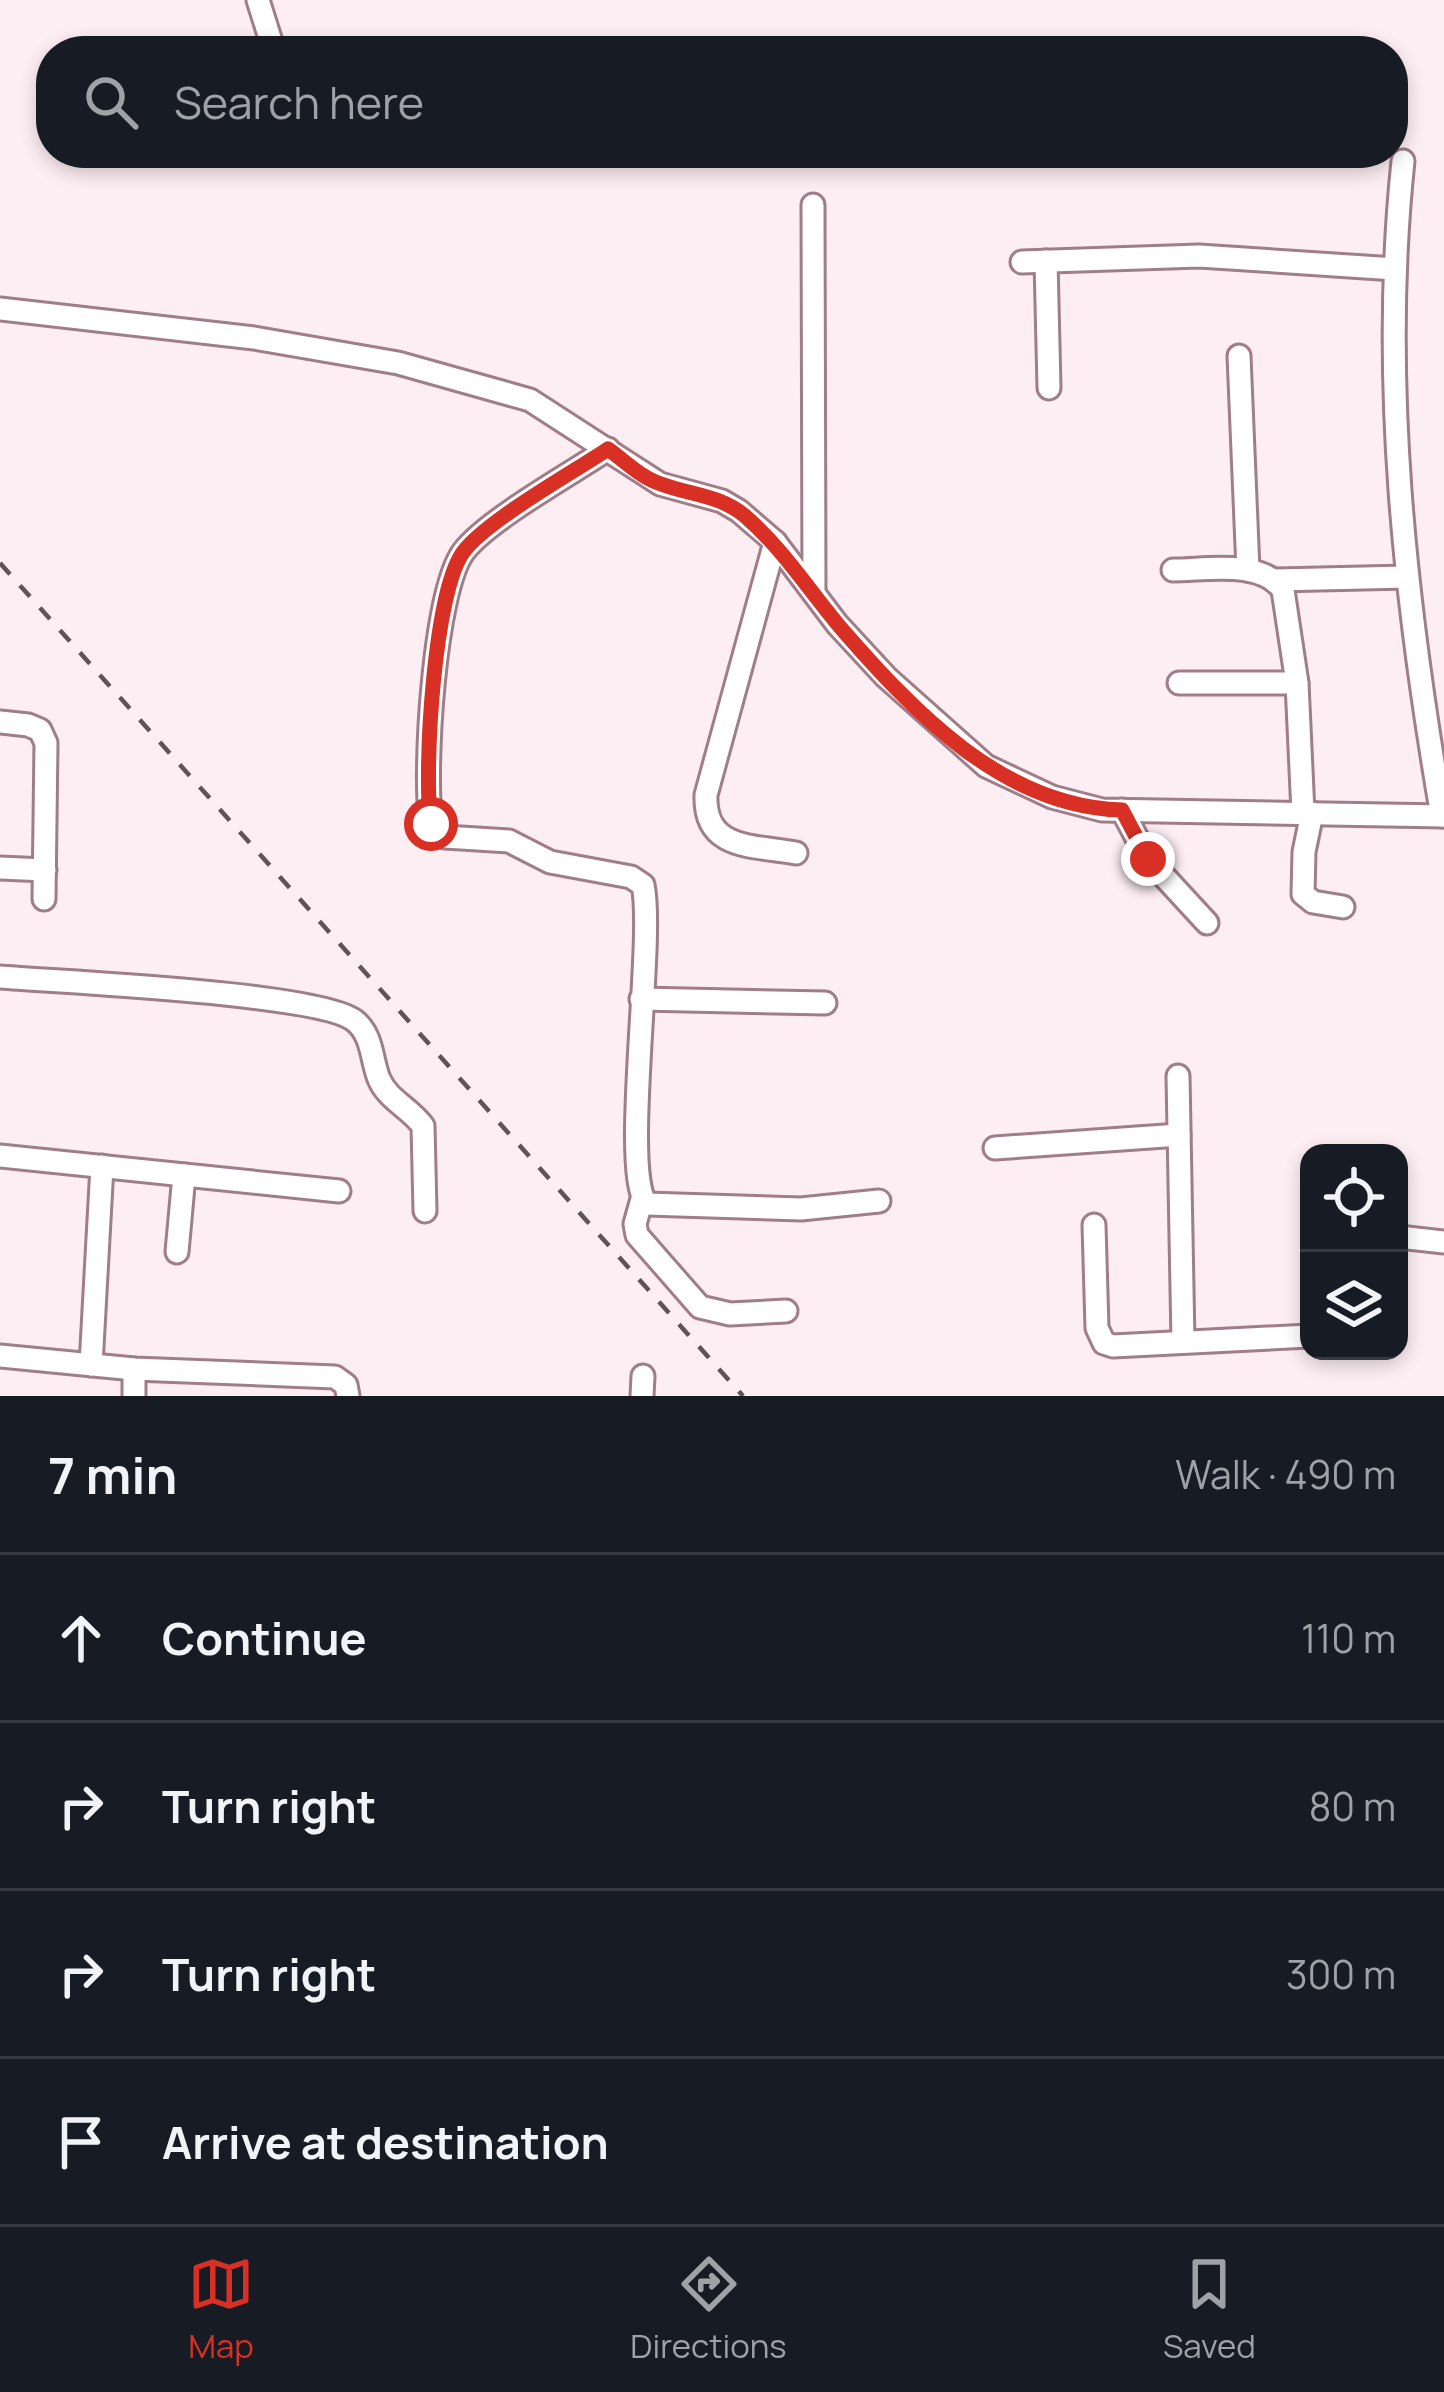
<!DOCTYPE html>
<html lang="en">
<head>
<meta charset="utf-8">
<style>
	:root { --surface:#171b24; --page:#20242c; --text:#f1f3f6; --muted:#9ea1a6; --line:#363941; --accent:#d93025 }
	body { margin:0; font-family:Manrope,sans-serif; background:var(--page); color:var(--text) }
	.controls { position:absolute; right:36px; bottom:36px; display:grid; overflow:hidden; border-radius:24px; box-shadow:0 6px 18px #0003 }
	.controls button { width:108px; height:108px; display:grid; place-items:center; padding:0; border:0; border-bottom:3px solid var(--line); background:var(--surface); color:var(--text); font:60px sans-serif }
	.stop { position:absolute; width:36px; height:36px; margin:-27px; border:9px solid #d93025; border-radius:50%; background:#fff }
	.stop.end { background:#d93025; border-color:#fff; box-shadow:0 3px 12px #0008 }
	.list { margin:0; padding:0; list-style:none }
	h2 { display:flex; justify-content:space-between; align-items:center; height:156px; margin:0; padding:0 48px; font-size:51px }
	h2 small { font-size:39px; font-weight:400; color:var(--muted) }
	.list li { display:grid; grid-template-columns:78px 1fr auto; gap:36px; align-items:center; box-sizing:border-box; height:168px; padding:0 48px; border-top:3px solid var(--line) }
	.list b { display:block; font-size:45px; white-space:nowrap }
	.list em { font-size:39px; font-style:normal; color:var(--muted) }
	.icon { flex:none; width:66px; height:66px; fill:none; stroke:currentColor; stroke-width:2; stroke-linecap:round; stroke-linejoin:round }
	.map { position:relative; flex:none; width:1444px; height:1396px; overflow:hidden }
	.search { position:absolute; background:var(--surface); box-shadow:0 6px 18px #0003; left:36px; right:36px; top:36px; height:132px; display:flex; align-items:center; gap:30px; box-sizing:border-box; padding:0 42px; border-radius:48px; color:var(--muted); font-size:45px }
	.sheet { height:828px; background:var(--surface) }
	nav { display:flex; justify-content:space-around; align-items:center; box-sizing:border-box; height:168px; border-top:3px solid var(--line); background:var(--surface); font-size:33px; color:var(--muted) }
	nav a { display:grid; justify-items:center; gap:6px }
	nav .on { color:var(--accent) }
	.map>svg:first-child { display:block }
</style>
</head>
<body>
<div class="map">
<svg width="1444" height="1396" viewBox="0 0 1444 1396">
	<rect width="100%" height="100%" fill="#fdeef3"/>
	<g fill="none" stroke-linecap="round" stroke-linejoin="round">
		<g stroke="#9f7d89" stroke-width="27">
			<g id="minor">
				<path d="M 258,0 L 274,51"/>
				<path d="M 1403,161 C 1380,379 1405,602 1442,816"/>
				<path d="M 813,205 L 814,591"/>
				<path d="M 1046,261 L 1049,388"/>
				<path d="M 1022,262 L 1199,256 L 1395,269"/>
				<path d="M 0,309 L 254,338 L 398,363 L 530,400 L 660,484 L 722,501 L 739,511 L 775,542 L 837,624 L 886,677 L 986,766 L 1052,797 L 1102,810 L 1444,816"/>
				<path d="M 1239,356 L 1248,570"/>
				<path d="M 608,449 C 572,473 488,520 464,551 C 434,590 423,773 431,824 L 445,837 L 509,841 L 550,862 L 631,877 L 643,885 C 655,941 620,1174 647,1204 L 801,1209 L 879,1201"/>
				<path d="M 775,542 L 706,795 C 704,851 754,845 796,853"/>
				<path d="M 1173,570 C 1207,570 1261,559 1283,590 L 1297,683 L 1303,813"/>
				<path d="M 1276,580 L 1407,577"/>
				<path d="M 1179,683 L 1297,683"/>
				<path d="M 0,722 L 28,725 L 40,730 L 46,743 L 44,899"/>
				<path d="M 1122,810 L 1148,859 L 1207,923"/>
				<path d="M 1312,813 L 1304,852 L 1303,894 L 1313,902 L 1343,907"/>
				<path d="M 0,868 L 45,870"/>
				<path d="M 0,977 C 60,982 321,993 355,1021 C 373,1036 371,1059 379,1079 C 388,1100 410,1108 423,1126 L 425,1211"/>
				<path d="M 641,999 L 825,1003"/>
				<path d="M 1178,1076 L 1183,1342"/>
				<path d="M 995,1148 L 1179,1135"/>
				<path d="M 0,1156 L 339,1191"/>
				<path d="M 642,1199 L 635,1224 L 637,1235 L 700,1307 L 730,1314 L 786,1311"/>
				<path d="M 1094,1225 L 1097,1328 L 1104,1343 L 1113,1346 L 1309,1336"/>
				<path d="M 1399,1237 L 1444,1242"/>
				<path d="M 177,1252 L 184,1175"/>
				<path d="M 0,1356 L 134,1369 L 335,1377 L 346,1385 L 348,1396"/>
				<path d="M 91,1365 L 102,1166"/>
				<path d="M 134,1396 L 134,1369"/>
				<path d="M 642,1396 L 643,1376"/>
			</g>
		</g>
		<use href="#minor" stroke="#fff" stroke-width="21"/>
		<path stroke="#605257" stroke-width="4.5" stroke-dasharray="15 15" stroke-linecap="butt" d="M 0,563 L 743,1396"/>
	</g>
	<g fill="none" stroke-linecap="round" stroke-linejoin="round">
		<path stroke="#d93025" stroke-width="15" d="M 431,824 C 423,774 434,589 464,551 C 488,520 572,473 608,449 C 625,461 640,477 661,484 C 690,495 720,495 745,516 C 783,549 808,589 840,627 C 913,711 1003,807 1122,810 L 1148,859"/>
	</g>
</svg>
<div class="controls">
<button><svg class="icon" aria-label="locate" viewBox="0 0 24 24"><circle cx="12" cy="12" r="6"/><path d="M12 2v4M12 18v4M2 12h4M18 12h4"/></svg></button>
<button><svg class="icon" aria-label="layers" viewBox="0 0 24 24"><path d="M12 4l9 5-9 5-9-5zM3 14l9 5 9-5"/></svg></button>
</div>
<div class="stop" style="left:431px;top:824px"></div>
<div class="stop end" style="left:1148px;top:859px"></div>
<div class="search"><svg class="icon" aria-label="search" viewBox="0 0 24 24"><circle cx="10" cy="10" r="6"/><path d="M15 15l6 6"/></svg>Search here</div>
</div>
<section class="sheet">
<h2>7 min<small>Walk · 490 m</small></h2>
<ul class="list">
<li><svg class="icon" aria-label="ahead" viewBox="0 0 24 24"><path d="M12 20V5M6 11l6-6 6 6"/></svg><div><b>Continue</b></div><em>110 m</em></li>
<li><svg class="icon" aria-label="right" viewBox="0 0 24 24"><path d="M7 20v-9h11M14 6l5 5-5 5"/></svg><div><b>Turn right</b></div><em>80 m</em></li>
<li><svg class="icon" aria-label="right" viewBox="0 0 24 24"><path d="M7 20v-9h11M14 6l5 5-5 5"/></svg><div><b>Turn right</b></div><em>300 m</em></li>
<li><svg class="icon" aria-label="arrive" viewBox="0 0 24 24"><path d="M6 21V4h12l-3 4 3 4H6"/></svg><div><b>Arrive at destination</b></div></li>
</ul>
</section>
<nav>
<a class="on"><svg class="icon" aria-label="map" viewBox="0 0 24 24"><path d="M3 6l6-2 6 2 6-2v14l-6 2-6-2-6 2zM9 4v14M15 6v14"/></svg>Map</a>
<a><svg class="icon" aria-label="directions" viewBox="0 0 24 24"><path d="M12 3l9 9-9 9-9-9zM9 14v-3h6M13 9l2 2-2 2"/></svg>Directions</a>
<a><svg class="icon" aria-label="saved" viewBox="0 0 24 24"><path d="M7 4h10v16l-5-4-5 4z"/></svg>Saved</a>
</nav>
</body>
</html>
